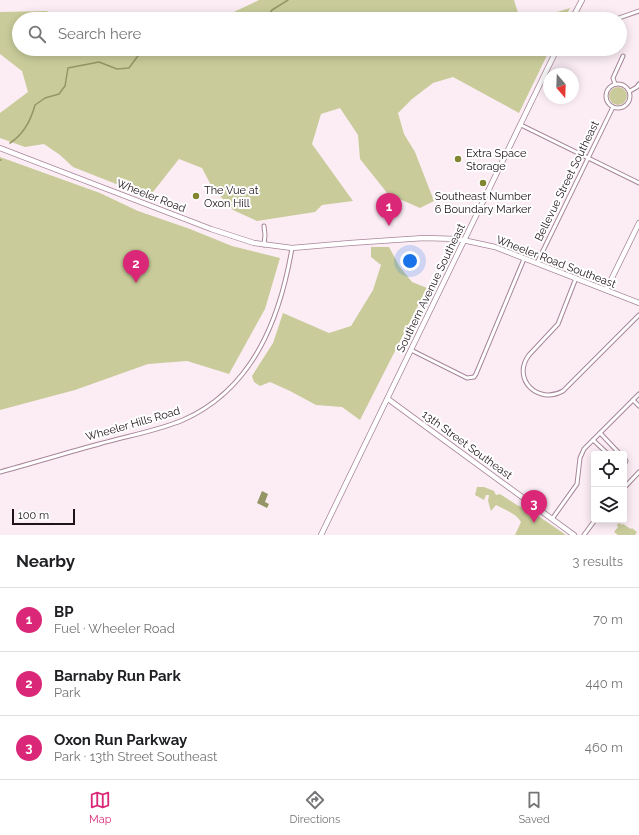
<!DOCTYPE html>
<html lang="en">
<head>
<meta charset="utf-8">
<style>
	:root { --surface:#fff; --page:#f6f6f6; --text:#202124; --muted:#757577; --line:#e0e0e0; --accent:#db2777 }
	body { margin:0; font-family:Raleway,sans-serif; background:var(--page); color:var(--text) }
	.controls { position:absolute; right:12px; bottom:12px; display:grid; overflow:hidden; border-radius:4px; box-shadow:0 2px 10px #0003 }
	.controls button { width:36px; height:36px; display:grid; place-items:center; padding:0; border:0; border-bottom:1px solid var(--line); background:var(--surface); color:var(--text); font:20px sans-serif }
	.compass { position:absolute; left:543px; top:68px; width:36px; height:36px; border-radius:50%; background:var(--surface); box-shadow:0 2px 10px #0003; rotate:161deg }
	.scale { position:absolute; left:12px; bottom:10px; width:63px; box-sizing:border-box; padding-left:4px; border:2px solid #1f131a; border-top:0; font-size:11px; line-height:14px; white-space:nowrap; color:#1f131a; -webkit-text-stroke:3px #fff; paint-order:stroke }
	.you { position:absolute; left:410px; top:261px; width:14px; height:14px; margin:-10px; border:3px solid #fff; border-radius:50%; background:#1a73e8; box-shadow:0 0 0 6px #1a73e833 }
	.badge { display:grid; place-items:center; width:26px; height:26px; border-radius:50%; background:var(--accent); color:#fff; font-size:13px; font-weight:700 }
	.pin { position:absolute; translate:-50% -33px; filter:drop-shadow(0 1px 2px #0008) }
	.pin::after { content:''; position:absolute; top:21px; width:14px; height:12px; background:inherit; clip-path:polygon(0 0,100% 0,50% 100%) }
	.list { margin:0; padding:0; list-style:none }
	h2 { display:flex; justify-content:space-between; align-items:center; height:52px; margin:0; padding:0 16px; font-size:17px }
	h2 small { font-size:13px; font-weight:400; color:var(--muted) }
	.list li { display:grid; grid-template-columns:26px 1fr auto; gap:12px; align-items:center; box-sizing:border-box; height:64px; padding:0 16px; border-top:1px solid var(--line) }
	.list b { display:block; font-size:15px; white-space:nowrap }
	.list p { margin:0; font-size:13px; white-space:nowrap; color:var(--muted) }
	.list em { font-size:13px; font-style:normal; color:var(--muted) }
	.icon { flex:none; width:22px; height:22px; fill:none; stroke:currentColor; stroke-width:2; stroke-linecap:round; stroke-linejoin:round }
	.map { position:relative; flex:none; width:639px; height:535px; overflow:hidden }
	.search { position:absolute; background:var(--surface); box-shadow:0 2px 10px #0003; left:12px; right:12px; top:12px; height:44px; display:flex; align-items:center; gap:10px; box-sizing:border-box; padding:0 14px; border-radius:22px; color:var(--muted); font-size:15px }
	.sheet { height:244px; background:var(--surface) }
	nav { display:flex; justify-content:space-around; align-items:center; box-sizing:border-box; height:56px; border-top:1px solid var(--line); background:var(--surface); font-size:11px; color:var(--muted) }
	nav a { display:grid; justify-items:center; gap:2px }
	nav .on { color:var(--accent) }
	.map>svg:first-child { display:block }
</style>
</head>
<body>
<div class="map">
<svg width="639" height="535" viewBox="0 0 639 535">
	<rect width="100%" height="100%" fill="#fcedf5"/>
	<g fill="#c9cc9a">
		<path d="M 259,0 L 514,0 L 520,19 L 219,19 Z"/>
		<path d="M 570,8 L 564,19 L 535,19 Z"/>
		<path d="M 47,11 L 56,19 L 19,19 L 19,49 L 550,49 L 519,113 L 453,77 L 433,83 L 412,99 L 398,113 L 404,134 L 415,152 L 434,201 L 420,208 L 388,194 L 360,159 L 358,135 L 340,108 L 321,114 L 312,144 L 353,201 L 322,205 L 315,212 L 257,221 L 233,210 L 212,187 L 202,168 L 179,159 L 149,197 L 73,167 L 60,155 L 44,144 L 25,147 L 0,138 L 0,113 L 28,92 L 22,71 L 0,54 L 0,12 Z"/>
		<circle cx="618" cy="96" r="9"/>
		<path d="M 0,157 L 100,193 L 138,211 L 190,229 L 232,246 L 280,258 L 265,309 L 229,374 L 187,361 L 148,364 L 75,390 L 0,410 Z"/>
		<path d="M 371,247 L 389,247 L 400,267 L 412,282 L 427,288 L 360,420 L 342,407 L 316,405 L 290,391 L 270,382 L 260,386 L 254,382 L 252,376 L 273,343 L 283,313 L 329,333 L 351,326 L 373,290 L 381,265 L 371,257 Z"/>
		<path d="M 477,487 L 484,487 L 494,491 L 496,495 L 500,494 L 517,505 L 534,513 L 566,535 L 515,535 L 521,522 C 516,513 505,510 496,505 L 491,511 L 488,501 L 489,495 L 486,495 L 484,500 L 475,495 Z"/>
		<path d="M 619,523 L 622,525 L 623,524 L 631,529 L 632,528 L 637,532 L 635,535 L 618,535 L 614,532 L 618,527 L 617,525 Z"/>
	</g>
	<path fill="#949667" d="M 262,491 L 268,494 L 265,502 L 269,504 L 267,508 L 257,503 Z"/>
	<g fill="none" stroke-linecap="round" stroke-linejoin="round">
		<g stroke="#949667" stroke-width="1.5">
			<path d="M 266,19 L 272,10 L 288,0"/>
			<path d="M 10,143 C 24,134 31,120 35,105 L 45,98 L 59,94 L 65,86 L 68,68 L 99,62 L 117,69 L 129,68 L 143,49"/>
			<path d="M 0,160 L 1,160"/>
		</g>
		<g stroke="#a78699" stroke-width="5">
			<g id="street">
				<path d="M 616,19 L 639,11"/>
				<circle cx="618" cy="96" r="12"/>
				<path d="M 615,84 L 613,78 L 623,56"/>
				<path d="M 630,91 L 637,87 L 639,84"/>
				<path d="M 521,125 L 639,183"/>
				<path d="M 264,226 L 265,235 L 264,245"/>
				<path d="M 537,263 L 613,107"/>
				<path d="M 576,278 L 558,324 L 529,355 C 511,379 538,405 563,391 L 639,315"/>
				<path d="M 411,350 L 467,378 L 474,377 L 476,374 L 524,259"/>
				<path d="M 633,400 L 639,406"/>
				<path d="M 600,433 L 620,454"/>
				<path d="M 593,440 L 608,454"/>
				<path d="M 624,458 L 626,461 L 624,465"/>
				<path d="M 0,472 C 33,463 66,453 99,444 C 127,436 157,431 183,420 C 253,389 280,319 292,248"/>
				<path d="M 624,488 L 639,472"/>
				<path d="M 552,519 L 577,484 L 580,458 L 584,449 L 639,394"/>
				<path d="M 584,535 L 595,520"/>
			</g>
		</g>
		<g stroke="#a78699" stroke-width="6">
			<g id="secondary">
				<path d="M 572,19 L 582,0"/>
				<path d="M 0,148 L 211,229 L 254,243 L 292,248 L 350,243 L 424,238 L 458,239 L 495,247 L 639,303"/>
				<path d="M 606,290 L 639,223"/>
				<path d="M 388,399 L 574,535"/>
				<path d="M 321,535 L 557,49"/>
			</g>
		</g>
		<use href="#street" stroke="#fff" stroke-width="3"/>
		<use href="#secondary" stroke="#fff" stroke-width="4.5"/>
	</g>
	<g fill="#838630" stroke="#fff" stroke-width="1.5">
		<circle cx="458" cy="159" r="4"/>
		<circle cx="483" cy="183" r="4"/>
		<circle cx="196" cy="196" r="4"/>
	</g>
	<g text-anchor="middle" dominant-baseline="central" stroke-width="4" stroke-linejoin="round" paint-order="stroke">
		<g font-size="11" fill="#1f131a" stroke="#fff" text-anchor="start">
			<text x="466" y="153">Extra Space<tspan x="466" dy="13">Storage</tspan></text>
			<text x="204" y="190">The Vue at<tspan x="204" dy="13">Oxon Hill</tspan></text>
			<text x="483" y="196" text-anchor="middle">Southeast Number<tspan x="483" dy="13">6 Boundary Marker</tspan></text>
		</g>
		<g font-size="11" fill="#1f131a" stroke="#fff">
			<text transform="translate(567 181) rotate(-64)">Bellevue Street Southeast</text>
			<text transform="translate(151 196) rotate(21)">Wheeler Road</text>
			<text transform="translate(556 262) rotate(21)">Wheeler Road Southeast</text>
			<text transform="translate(431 288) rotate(-64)">Southern Avenue Southeast</text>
			<text transform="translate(133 424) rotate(-16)">Wheeler Hills Road</text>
			<text transform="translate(467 445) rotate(36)">13th Street Southeast</text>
		</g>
	</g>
</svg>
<div class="controls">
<button><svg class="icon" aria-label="locate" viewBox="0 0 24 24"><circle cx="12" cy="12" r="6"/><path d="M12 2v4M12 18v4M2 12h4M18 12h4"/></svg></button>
<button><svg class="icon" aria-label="layers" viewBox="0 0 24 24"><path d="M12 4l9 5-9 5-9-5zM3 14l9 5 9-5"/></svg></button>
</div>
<svg class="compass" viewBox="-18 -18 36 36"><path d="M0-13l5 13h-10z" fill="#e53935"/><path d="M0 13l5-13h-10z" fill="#757577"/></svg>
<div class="scale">100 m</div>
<div class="you"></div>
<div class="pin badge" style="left:389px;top:226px">1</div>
<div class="pin badge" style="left:136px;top:283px">2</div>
<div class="pin badge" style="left:534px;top:523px">3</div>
<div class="search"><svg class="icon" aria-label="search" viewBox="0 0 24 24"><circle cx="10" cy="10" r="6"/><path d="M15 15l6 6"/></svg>Search here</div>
</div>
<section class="sheet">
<h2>Nearby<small>3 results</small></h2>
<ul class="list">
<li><span class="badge">1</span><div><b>BP</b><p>Fuel · Wheeler Road</p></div><em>70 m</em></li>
<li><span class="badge">2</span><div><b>Barnaby Run Park</b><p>Park</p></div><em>440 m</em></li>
<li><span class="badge">3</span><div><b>Oxon Run Parkway</b><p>Park · 13th Street Southeast</p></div><em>460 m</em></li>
</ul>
</section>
<nav>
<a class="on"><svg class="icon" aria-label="map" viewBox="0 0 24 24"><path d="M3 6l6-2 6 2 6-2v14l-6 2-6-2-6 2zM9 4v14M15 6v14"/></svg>Map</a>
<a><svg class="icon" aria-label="directions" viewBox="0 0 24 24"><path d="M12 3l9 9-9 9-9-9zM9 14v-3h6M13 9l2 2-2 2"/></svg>Directions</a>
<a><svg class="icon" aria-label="saved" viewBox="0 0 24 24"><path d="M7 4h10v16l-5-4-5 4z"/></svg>Saved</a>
</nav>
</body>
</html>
